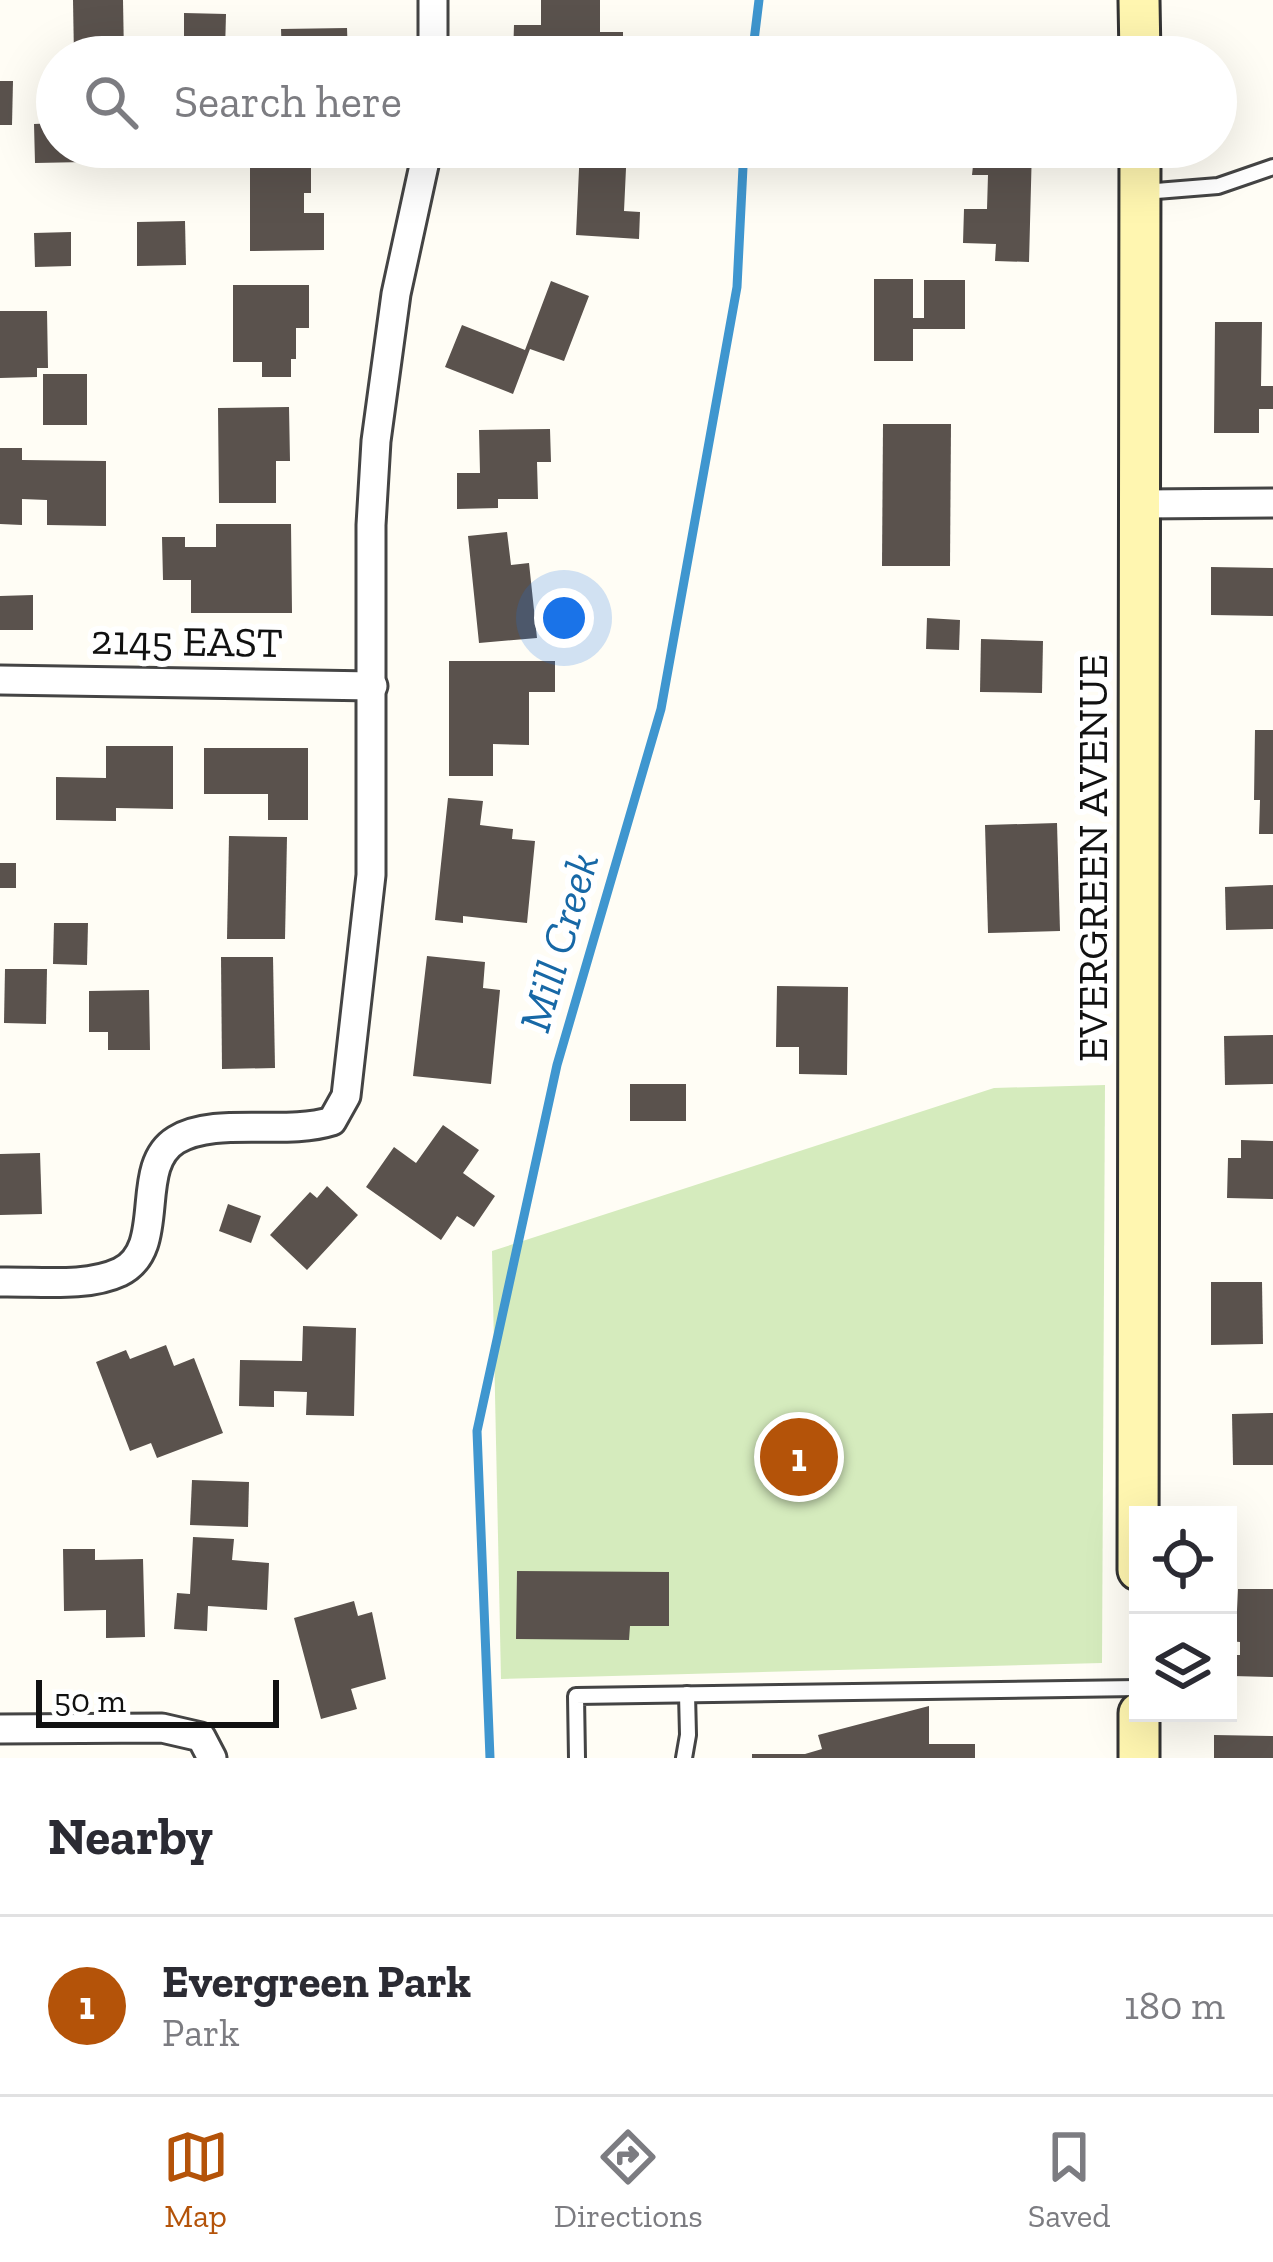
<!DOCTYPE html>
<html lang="en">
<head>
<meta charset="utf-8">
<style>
	:root { --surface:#fff; --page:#f2f2f3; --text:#2b2b33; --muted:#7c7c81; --line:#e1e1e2; --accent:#b45309 }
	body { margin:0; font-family:"Zilla Slab",serif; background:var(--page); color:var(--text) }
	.controls { position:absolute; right:36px; bottom:36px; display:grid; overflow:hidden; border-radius:0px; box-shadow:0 12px 48px #0002 }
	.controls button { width:108px; height:108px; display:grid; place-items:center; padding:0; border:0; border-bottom:3px solid var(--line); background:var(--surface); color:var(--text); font:60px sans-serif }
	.scale { position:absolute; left:36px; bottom:30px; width:243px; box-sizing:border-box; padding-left:12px; border:6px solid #111; border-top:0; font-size:33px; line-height:42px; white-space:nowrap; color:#111; -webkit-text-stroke:9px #fff; paint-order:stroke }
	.you { position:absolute; left:564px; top:618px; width:42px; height:42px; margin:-30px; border:9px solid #fff; border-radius:50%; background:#1a73e8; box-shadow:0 0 0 18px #1a73e833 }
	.badge { display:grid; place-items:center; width:78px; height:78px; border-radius:50%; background:var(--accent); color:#fff; font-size:39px; font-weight:700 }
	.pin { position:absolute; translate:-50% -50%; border:6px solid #fff; box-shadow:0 3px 12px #0006 }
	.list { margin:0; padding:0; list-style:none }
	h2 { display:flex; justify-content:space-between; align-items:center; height:156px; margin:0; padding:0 48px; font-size:51px }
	h2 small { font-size:39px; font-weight:400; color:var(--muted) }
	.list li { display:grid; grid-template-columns:78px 1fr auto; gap:36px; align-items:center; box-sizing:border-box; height:180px; padding:0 48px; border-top:3px solid var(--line) }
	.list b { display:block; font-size:45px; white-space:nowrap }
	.list p { margin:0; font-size:39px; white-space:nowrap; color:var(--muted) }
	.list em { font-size:39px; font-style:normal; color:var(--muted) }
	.icon { flex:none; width:66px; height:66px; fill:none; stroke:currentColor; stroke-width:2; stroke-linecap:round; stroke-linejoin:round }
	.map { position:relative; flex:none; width:1273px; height:1758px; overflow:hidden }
	.search { position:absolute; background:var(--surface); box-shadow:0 12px 48px #0002; left:36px; right:36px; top:36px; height:132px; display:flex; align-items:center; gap:30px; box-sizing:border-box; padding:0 42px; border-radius:66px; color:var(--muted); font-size:45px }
	.sheet { height:336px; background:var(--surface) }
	nav { display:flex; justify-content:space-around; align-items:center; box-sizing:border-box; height:168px; border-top:3px solid var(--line); background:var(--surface); font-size:33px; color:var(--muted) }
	nav a { display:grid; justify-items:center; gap:6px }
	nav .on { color:var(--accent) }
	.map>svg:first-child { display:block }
</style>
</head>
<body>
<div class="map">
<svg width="1273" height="1758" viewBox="0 0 1273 1758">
	<rect width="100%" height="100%" fill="#fffdf5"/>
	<path fill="#d5ebbd" d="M 1105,1085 L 1102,1663 L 501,1679 L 492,1251 L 994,1088 Z"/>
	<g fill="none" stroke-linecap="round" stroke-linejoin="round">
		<g stroke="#3f96cf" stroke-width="9">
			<path d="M 752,57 L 759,0"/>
			<path d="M 490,1758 L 477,1431 L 557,1065 L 661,709 L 737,287 L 744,147"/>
		</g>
	</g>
	<g fill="#5a524d">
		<path d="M 73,0 L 123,0 L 124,56 L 74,57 Z"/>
		<path d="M 541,0 L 600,0 L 600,32 L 623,32 L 623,57 L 513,57 L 514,25 L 541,25 Z"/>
		<path d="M 184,13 L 226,14 L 225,51 L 184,51 Z"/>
		<path d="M 347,28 L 348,57 L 282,57 L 281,29 Z"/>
		<path d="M 813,41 L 890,43 L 890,57 L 812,57 Z"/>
		<path d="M 0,81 L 13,81 L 12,125 L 0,125 Z"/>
		<path d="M 57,123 L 57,147 L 85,147 L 85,162 L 35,163 L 34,124 Z"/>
		<path d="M 580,147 L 627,147 L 624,211 L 640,212 L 639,239 L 576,235 Z"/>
		<path d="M 975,147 L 1032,147 L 1029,262 L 995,261 L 996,244 L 963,243 L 964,209 L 987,209 L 988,175 L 972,175 Z"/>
		<path d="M 250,148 L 311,148 L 311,193 L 304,193 L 304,213 L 324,213 L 324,250 L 250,251 Z"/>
		<path d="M 185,221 L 186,265 L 137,266 L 137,222 Z"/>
		<path d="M 71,232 L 71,266 L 35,267 L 34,233 Z"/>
		<path d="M 874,279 L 913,279 L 913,318 L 924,318 L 924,280 L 965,280 L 965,329 L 913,329 L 913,361 L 874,361 Z"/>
		<path d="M 551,281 L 589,296 L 564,361 L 530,349 L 513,394 L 445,367 L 462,325 L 525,350 Z"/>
		<path d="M 233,285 L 309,285 L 309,328 L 296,328 L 296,359 L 291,359 L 291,377 L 262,377 L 262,362 L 233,362 Z"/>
		<path d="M 0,311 L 47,311 L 48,368 L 37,368 L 37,377 L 0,378 Z"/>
		<path d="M 1215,322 L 1262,322 L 1261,386 L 1273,386 L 1273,409 L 1259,409 L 1259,433 L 1214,433 Z"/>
		<rect x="43" y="374" width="44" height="51"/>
		<path d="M 289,407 L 290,461 L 276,461 L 276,503 L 219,503 L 218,408 Z"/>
		<path d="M 883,424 L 951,424 L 950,566 L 882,566 Z"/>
		<path d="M 550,429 L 551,462 L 537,462 L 538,499 L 498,499 L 498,508 L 457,509 L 457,473 L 480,473 L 479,430 Z"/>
		<path d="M 0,448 L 22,448 L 22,460 L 106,461 L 106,526 L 47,525 L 47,500 L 22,499 L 22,525 L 0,524 Z"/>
		<path d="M 216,524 L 291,524 L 292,613 L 191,613 L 191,580 L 163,580 L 162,537 L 185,537 L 185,547 L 216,547 Z"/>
		<path d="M 507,532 L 511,565 L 529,563 L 537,638 L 479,643 L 468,536 Z"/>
		<path d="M 1211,567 L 1273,568 L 1273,616 L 1211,615 Z"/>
		<path d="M 33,595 L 33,630 L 0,630 L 0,596 Z"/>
		<path d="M 927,618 L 960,620 L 959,650 L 926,649 Z"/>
		<path d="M 981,639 L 1043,641 L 1042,693 L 980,692 Z"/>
		<path d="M 449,661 L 555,661 L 555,692 L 529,692 L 529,745 L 493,744 L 493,776 L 449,776 Z"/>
		<path d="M 1255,730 L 1273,730 L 1273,834 L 1259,834 L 1260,800 L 1254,800 Z"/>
		<path d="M 106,746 L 173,746 L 173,809 L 116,808 L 116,821 L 56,820 L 56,777 L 106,778 Z"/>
		<path d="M 204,748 L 308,748 L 308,820 L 268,820 L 268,794 L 204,794 Z"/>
		<path d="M 448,798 L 483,801 L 480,825 L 513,829 L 512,839 L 535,841 L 527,923 L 463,916 L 463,923 L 435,920 Z"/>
		<path d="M 1057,823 L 1060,931 L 988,933 L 985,825 Z"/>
		<path d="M 229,836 L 287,837 L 285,939 L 227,939 Z"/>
		<rect x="0" y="863" width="16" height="25"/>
		<path d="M 1273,885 L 1273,929 L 1226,930 L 1225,887 Z"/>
		<path d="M 54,923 L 88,923 L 87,965 L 53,964 Z"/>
		<path d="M 427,956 L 485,962 L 483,988 L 500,990 L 491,1084 L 413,1076 Z"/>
		<path d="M 221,957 L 273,957 L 275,1068 L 222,1069 Z"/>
		<path d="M 5,969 L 47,969 L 46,1024 L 4,1023 Z"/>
		<path d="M 777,986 L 848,987 L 847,1075 L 799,1074 L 799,1047 L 776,1047 Z"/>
		<path d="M 149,990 L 150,1050 L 108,1050 L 108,1032 L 89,1032 L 89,991 Z"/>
		<path d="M 1273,1035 L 1273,1084 L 1225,1085 L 1224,1036 Z"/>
		<rect x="630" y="1084" width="56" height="37"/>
		<path d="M 443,1125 L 479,1150 L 463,1173 L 495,1196 L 474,1227 L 457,1216 L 441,1240 L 366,1187 L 394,1147 L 416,1163 Z"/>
		<path d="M 1241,1140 L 1273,1141 L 1273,1199 L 1227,1198 L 1228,1158 L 1241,1158 Z"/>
		<path d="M 40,1153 L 42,1214 L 0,1215 L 0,1154 Z"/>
		<path d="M 327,1186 L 358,1215 L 307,1270 L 270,1235 L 310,1192 L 317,1198 Z"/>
		<path d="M 228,1204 L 261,1216 L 251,1243 L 219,1231 Z"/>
		<path d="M 1211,1282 L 1262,1282 L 1263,1344 L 1211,1345 Z"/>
		<path d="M 303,1326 L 356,1328 L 354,1416 L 306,1415 L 307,1392 L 274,1391 L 274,1407 L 239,1406 L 240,1360 L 302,1361 Z"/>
		<path d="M 166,1345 L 174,1366 L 194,1358 L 223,1433 L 157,1458 L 151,1443 L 130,1451 L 96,1362 L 126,1350 L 130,1359 Z"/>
		<path d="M 1273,1413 L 1273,1465 L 1233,1465 L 1232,1414 Z"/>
		<path d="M 192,1480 L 249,1482 L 248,1527 L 190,1525 Z"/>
		<path d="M 193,1537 L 234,1539 L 232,1560 L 269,1563 L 267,1610 L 208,1606 L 207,1631 L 174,1629 L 177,1593 L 190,1594 Z"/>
		<path d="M 63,1549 L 95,1549 L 95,1560 L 143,1559 L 145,1637 L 106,1638 L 106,1610 L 64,1611 Z"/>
		<path d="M 517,1571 L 669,1572 L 669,1626 L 630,1626 L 629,1640 L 516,1639 Z"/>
		<path d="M 1238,1589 L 1273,1589 L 1273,1677 L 1232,1676 L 1233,1655 L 1240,1655 L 1240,1642 L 1228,1641 L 1228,1610 L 1237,1610 Z"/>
		<path d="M 354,1601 L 358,1616 L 372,1612 L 386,1679 L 351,1689 L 357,1709 L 321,1719 L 294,1618 Z"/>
		<path d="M 929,1706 L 929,1744 L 975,1744 L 975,1758 L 752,1758 L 752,1754 L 805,1754 L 822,1749 L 818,1735 Z"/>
		<path d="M 1214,1735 L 1273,1736 L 1273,1758 L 1214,1758 Z"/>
	</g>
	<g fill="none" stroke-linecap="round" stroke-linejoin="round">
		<g stroke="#444" stroke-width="20">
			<g id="lane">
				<path d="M 1144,192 L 1218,186 L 1273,167"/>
				<path d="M 577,1758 L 576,1696 L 1138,1688"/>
				<path d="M 684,1758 L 688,1735 L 687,1694"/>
			</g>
		</g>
		<g stroke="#444" stroke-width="33">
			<g id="street">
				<path d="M 433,0 L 433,57"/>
				<path d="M 1141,504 L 1273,503"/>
				<path d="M 0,680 L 373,686"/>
				<path d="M 0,1282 C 37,1281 86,1288 120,1272 C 169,1248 132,1167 176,1140 C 215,1116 285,1136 332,1121 L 346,1096 L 371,875 L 371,525 L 376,441 L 396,294 L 428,147"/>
				<path d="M 0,1729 L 162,1728 L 201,1737 L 212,1758"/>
			</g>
		</g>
		<g stroke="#333" stroke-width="45">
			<g id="secondary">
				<path d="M 1139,0 L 1140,57"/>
				<path d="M 1138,1570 L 1140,147"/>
				<path d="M 1139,1713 L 1139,1758"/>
			</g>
		</g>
		<use href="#lane" stroke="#fff" stroke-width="14"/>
		<use href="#street" stroke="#fff" stroke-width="27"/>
		<use href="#secondary" stroke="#fff6b0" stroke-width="39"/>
	</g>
	<g text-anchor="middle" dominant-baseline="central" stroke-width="12" stroke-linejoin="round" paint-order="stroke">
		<g font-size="42" fill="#111" stroke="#fff">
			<text transform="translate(187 641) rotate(1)">2145 EAST</text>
			<text transform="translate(1092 858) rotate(-90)">EVERGREEN AVENUE</text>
		</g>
		<g font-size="45" font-style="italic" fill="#1768a6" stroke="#fff">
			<text transform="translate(559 942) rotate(-74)">Mill Creek</text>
		</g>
	</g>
</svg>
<div class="controls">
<button><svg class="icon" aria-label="locate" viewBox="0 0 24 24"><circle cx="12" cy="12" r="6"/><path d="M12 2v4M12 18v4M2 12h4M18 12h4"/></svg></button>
<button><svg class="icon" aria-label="layers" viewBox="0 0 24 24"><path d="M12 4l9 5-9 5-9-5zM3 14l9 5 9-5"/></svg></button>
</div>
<div class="scale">50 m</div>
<div class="you"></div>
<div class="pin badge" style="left:799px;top:1457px">1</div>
<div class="search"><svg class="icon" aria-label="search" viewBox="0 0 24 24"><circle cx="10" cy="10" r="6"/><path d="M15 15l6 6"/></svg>Search here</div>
</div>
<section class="sheet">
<h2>Nearby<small></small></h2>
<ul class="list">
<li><span class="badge">1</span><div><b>Evergreen Park</b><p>Park</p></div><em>180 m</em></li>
</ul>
</section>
<nav>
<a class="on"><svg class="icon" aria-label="map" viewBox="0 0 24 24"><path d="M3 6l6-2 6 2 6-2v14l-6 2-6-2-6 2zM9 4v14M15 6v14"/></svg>Map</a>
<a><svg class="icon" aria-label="directions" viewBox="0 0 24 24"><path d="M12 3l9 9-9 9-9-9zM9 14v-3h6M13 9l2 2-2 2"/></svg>Directions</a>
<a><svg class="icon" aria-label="saved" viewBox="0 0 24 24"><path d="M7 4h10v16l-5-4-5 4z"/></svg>Saved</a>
</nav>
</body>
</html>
